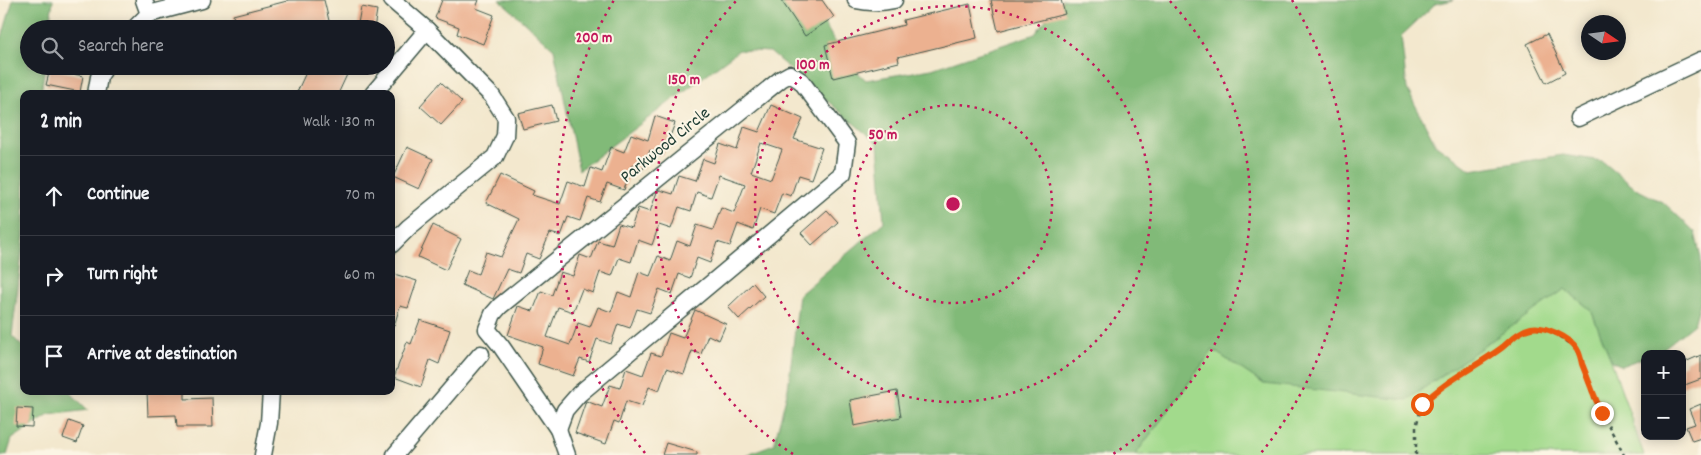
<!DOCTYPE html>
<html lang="en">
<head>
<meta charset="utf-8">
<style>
	:root { --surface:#171b24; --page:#242831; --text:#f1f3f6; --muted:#9ea1a6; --line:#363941 }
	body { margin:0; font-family:Dekko,sans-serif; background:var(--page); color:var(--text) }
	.controls { position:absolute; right:15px; bottom:15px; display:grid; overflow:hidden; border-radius:10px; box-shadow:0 2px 12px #0003 }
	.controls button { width:45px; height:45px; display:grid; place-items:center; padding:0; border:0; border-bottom:1px solid var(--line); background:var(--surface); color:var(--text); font:25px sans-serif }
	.compass { position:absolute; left:1581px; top:15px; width:45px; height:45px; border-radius:50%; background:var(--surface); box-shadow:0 2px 12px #0003; rotate:103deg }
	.stop { position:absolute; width:15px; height:15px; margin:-11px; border:4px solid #ea580c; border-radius:50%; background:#fff }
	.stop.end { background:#ea580c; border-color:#fff; box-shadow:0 1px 5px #0008 }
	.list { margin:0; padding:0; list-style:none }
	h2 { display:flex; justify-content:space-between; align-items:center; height:65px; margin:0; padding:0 20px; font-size:21px }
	h2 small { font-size:16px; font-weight:400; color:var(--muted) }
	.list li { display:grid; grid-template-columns:32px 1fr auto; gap:15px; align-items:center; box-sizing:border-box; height:80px; padding:0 20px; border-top:1px solid var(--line) }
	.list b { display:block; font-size:19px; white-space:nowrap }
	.list em { font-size:16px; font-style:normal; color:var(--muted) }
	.icon { flex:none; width:28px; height:28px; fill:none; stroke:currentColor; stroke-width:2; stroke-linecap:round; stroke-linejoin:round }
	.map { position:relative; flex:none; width:1701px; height:455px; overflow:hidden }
	.search { position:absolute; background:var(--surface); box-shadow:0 2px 12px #0003; left:20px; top:20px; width:375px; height:55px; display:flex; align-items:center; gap:12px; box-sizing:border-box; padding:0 18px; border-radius:28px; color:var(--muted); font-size:19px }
	.panel { position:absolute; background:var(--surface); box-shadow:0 2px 12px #0003; left:20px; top:90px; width:375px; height:305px; border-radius:10px }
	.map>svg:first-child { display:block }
</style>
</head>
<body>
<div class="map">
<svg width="1701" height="455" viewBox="0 0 1701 455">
	<rect width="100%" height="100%" fill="#fcf5e5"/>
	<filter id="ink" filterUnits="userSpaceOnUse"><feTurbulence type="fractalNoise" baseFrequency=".02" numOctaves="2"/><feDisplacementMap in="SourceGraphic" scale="10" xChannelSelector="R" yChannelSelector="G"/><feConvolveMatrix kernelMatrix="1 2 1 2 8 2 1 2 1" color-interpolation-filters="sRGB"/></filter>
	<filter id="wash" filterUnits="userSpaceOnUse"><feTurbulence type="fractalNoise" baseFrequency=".0096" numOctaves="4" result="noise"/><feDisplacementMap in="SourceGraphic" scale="20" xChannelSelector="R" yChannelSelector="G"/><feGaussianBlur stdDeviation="1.12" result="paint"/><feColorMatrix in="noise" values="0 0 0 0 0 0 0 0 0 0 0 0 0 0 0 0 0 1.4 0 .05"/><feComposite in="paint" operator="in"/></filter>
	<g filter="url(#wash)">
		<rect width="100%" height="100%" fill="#f3e8ce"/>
		<path fill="#a2da8c" stroke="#608c60" d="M 1565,289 L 1591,310 L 1611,360 L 1644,455 L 1135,455 L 1213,350 L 1264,384 L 1524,315 Z"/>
		<g fill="#81ba78" stroke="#507c56">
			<path d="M 13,0 L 53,0 L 49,29 L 29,29 L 29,66 L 45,66 L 41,94 L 24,94 L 24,237 L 12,336 L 24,348 L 24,391 L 69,391 L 88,410 L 49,415 L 12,439 L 7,455 L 0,455 L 0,44 Z"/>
			<path d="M 500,0 L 812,0 L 845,61 L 866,80 L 932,69 L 1035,34 L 1061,0 L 1454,0 L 1435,4 L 1401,36 L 1407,89 L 1436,145 L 1471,170 L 1563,155 L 1602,161 L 1636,189 L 1664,203 L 1695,232 L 1701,259 L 1701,300 L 1694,324 L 1659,352 L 1654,354 L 1645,354 L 1645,357 L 1621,366 L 1611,360 L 1591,310 L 1565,289 L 1407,400 L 1264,384 L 1213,350 L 1135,455 L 745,455 L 774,444 L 788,389 L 799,295 L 884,222 L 878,144 L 770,52 L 739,50 L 579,170 L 554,49 Z"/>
		</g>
		<g id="blocks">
			<g fill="#ecb190" fill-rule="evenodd">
				<path d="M 287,0 L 324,0 L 331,29 L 236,29 L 233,15 L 287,1 Z"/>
				<path d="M 442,0 L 479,0 L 476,8 L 494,15 L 483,44 L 457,34 L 459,27 L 435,18 Z"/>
				<path d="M 781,0 L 822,0 L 834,17 L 805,36 Z"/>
				<path d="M 991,0 L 1061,0 L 1065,14 L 998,31 Z"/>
				<path d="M 970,4 L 977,38 L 898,57 L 899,62 L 833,78 L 825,45 L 904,25 L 903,20 Z"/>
				<path d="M 361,7 L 377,10 L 374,29 L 357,29 Z"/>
				<path d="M 1547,34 L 1565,73 L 1546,83 L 1527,44 Z"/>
				<path d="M 309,66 L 351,66 L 338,94 L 296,94 Z"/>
				<path d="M 50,69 L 83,76 L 80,92 L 46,85 Z"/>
				<path d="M 441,82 L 462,102 L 441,125 L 420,106 Z"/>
				<path d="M 552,105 L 556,121 L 523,129 L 518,113 Z"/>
				<path d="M 771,105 L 803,119 L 794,139 L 822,148 L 811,179 L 798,175 L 791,196 L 782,193 L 774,214 L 760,209 L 753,230 L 738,224 L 730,246 L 717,242 L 710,263 L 697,258 L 690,278 L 679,274 L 672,294 L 659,289 L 650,313 L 637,309 L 630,328 L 618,324 L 611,344 L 597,339 L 589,362 L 580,359 L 573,376 L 538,364 L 543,347 L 508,335 L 518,306 L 533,311 L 541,291 L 552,295 L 560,272 L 573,276 L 580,255 L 591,259 L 598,241 L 612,245 L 619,224 L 631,228 L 638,208 L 650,212 L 657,192 L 660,190 L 673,194 L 679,176 L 695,181 L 703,159 L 714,163 L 720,144 L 737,150 L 744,127 L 759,132 ZM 761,143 L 782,150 L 771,179 L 751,172 ZM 719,175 L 745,184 L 734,213 L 721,208 L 713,230 L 697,225 L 690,246 L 677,241 L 670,261 L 658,256 L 650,276 L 639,272 L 631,297 L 618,292 L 611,312 L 598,307 L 590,327 L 578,323 L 570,345 L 547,337 L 558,307 L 573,312 L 582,289 L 593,293 L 600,272 L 612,276 L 619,258 L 631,262 L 638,240 L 652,245 L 659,225 L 671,229 L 679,207 L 691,211 L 697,192 L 711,197 Z"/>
				<path d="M 655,116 L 675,123 L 663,155 L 650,150 L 643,169 L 632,165 L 624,190 L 607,184 L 600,202 L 588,198 L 580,221 L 568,217 L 561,236 L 550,233 L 539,259 L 526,254 L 519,273 L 507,269 L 493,299 L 462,285 L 468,270 L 478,274 L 486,252 L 501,257 L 519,219 L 486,203 L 500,175 L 534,191 L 532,195 L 560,204 L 568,181 L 585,187 L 591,168 L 602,172 L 611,147 L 624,152 L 631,134 L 648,140 Z"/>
				<path d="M 407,147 L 433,159 L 419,189 L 393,177 Z"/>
				<path d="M 827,210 L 838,222 L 812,245 L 801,233 Z"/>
				<path d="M 433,225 L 461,239 L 446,270 L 418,257 Z"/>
				<path d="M 391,273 L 417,281 L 408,308 L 400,306 L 394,326 L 391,326 Z"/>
				<path d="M 753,283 L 764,296 L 739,319 L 728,307 Z"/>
				<path d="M 695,310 L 726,324 L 719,340 L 708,335 L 701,354 L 692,351 L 684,374 L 667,368 L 659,391 L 649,387 L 642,406 L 626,401 L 619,423 L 614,421 L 606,444 L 575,433 L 586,401 L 602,407 L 610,385 L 620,388 L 626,369 L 643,375 L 651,353 L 661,356 L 669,333 L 683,338 Z"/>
				<path d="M 420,320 L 450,330 L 439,364 L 430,360 L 421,387 L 394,377 L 407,342 L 411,344 Z"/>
				<path d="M 1701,355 L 1701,379 L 1682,386 L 1682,366 L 1686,364 L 1685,362 Z"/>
				<path d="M 147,391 L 185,391 L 185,399 L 212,398 L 213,427 L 177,427 L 176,415 L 148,416 Z"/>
				<path d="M 897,391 L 901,417 L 854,426 L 850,400 Z"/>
				<path d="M 1701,404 L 1701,438 L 1692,441 L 1686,427 L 1695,424 L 1689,409 Z"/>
				<path d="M 17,408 L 33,409 L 32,427 L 16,426 Z"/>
				<path d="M 69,421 L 83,426 L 77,443 L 63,438 Z"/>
				<path d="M 666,443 L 697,452 L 697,455 L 662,455 Z"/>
			</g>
		</g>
	</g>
	<g filter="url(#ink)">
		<use href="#blocks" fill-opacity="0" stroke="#3f574b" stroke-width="1"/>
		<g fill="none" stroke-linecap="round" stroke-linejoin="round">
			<g stroke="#3f574b" stroke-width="19">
				<g id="minor">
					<path d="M 144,0 L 149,14"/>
					<path d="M 856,0 C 869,3 881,3 894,0"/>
					<path d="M 134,29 L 149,14 L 202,0"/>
					<path d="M 790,74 L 801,81 L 847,143 L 843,173 L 579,394 L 565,410 L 558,429 L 501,346 L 487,329 L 493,314 L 500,306 L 781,79 Z"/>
					<path d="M 96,94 L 99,77 L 106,66"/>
					<path d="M 373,94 L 427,30"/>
					<path d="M 1578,118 L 1701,60"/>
					<path d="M 391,245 L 409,227 L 495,157 L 505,136 L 506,118 L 492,96 L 427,30 L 392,0"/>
					<path d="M 558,429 L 567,455"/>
					<path d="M 263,455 L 269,423 L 271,391"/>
					<path d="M 395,455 L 481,354"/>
				</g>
			</g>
			<path stroke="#3f574b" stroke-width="2.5" stroke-dasharray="4 4" stroke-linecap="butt" d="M 1416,455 L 1416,427 L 1422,404 L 1444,385 L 1501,349 L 1520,332 L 1531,328 L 1550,330 L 1577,348 L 1594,398 L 1624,455"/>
			<use href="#minor" stroke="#fff" stroke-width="16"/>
		</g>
	</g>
	<g fill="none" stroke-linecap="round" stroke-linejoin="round" filter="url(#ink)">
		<path stroke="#ea580c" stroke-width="6" d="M 1422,404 C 1445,381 1474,368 1500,349 C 1510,342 1517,331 1531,328 C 1544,325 1571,338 1577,349 C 1580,354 1581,359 1582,364 C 1589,381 1594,397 1602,413"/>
	</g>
	<g fill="none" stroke="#c2185b" stroke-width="2.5" stroke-dasharray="2.5 5">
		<circle cx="953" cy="204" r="99"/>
		<circle cx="953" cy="204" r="198"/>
		<path d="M793 454A297 297 0 0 1 736 1M1170 1A297 297 0 0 1 1113 454"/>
		<path d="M645 453A396 396 0 0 1 614 0M1292 0A396 396 0 0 1 1261 453"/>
	</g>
	<g text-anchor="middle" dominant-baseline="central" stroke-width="4" stroke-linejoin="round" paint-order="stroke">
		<g font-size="18" fill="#1f3d34" stroke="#fcf5e5">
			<text transform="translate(666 146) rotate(-39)">Parkwood Circle</text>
		</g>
	</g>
	<circle cx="953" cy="204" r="8" fill="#c2185b" stroke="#fcf5e5" stroke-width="2.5"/>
	<g font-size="15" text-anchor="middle" font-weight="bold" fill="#c2185b" stroke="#fcf5e5" stroke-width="4" stroke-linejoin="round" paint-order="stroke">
		<text x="594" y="42">200 m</text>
		<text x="813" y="69">100 m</text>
		<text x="684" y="84">150 m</text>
		<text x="883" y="139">50 m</text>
	</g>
</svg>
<div class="controls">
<button>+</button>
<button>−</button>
</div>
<svg class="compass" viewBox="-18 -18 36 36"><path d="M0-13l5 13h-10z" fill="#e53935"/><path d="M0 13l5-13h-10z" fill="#9ea1a6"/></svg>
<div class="stop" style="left:1422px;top:404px"></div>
<div class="stop end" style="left:1602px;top:413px"></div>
<div class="search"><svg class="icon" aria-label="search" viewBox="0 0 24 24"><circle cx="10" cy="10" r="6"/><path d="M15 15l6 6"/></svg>Search here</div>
<section class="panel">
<h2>2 min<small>Walk · 130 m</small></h2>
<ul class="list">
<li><svg class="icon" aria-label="ahead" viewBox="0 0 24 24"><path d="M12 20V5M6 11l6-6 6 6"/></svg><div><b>Continue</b></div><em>70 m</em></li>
<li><svg class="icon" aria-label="right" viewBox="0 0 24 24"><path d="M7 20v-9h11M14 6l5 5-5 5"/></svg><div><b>Turn right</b></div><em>60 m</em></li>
<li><svg class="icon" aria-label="arrive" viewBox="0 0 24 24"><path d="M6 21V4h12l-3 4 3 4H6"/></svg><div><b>Arrive at destination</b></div></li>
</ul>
</section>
</div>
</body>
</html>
